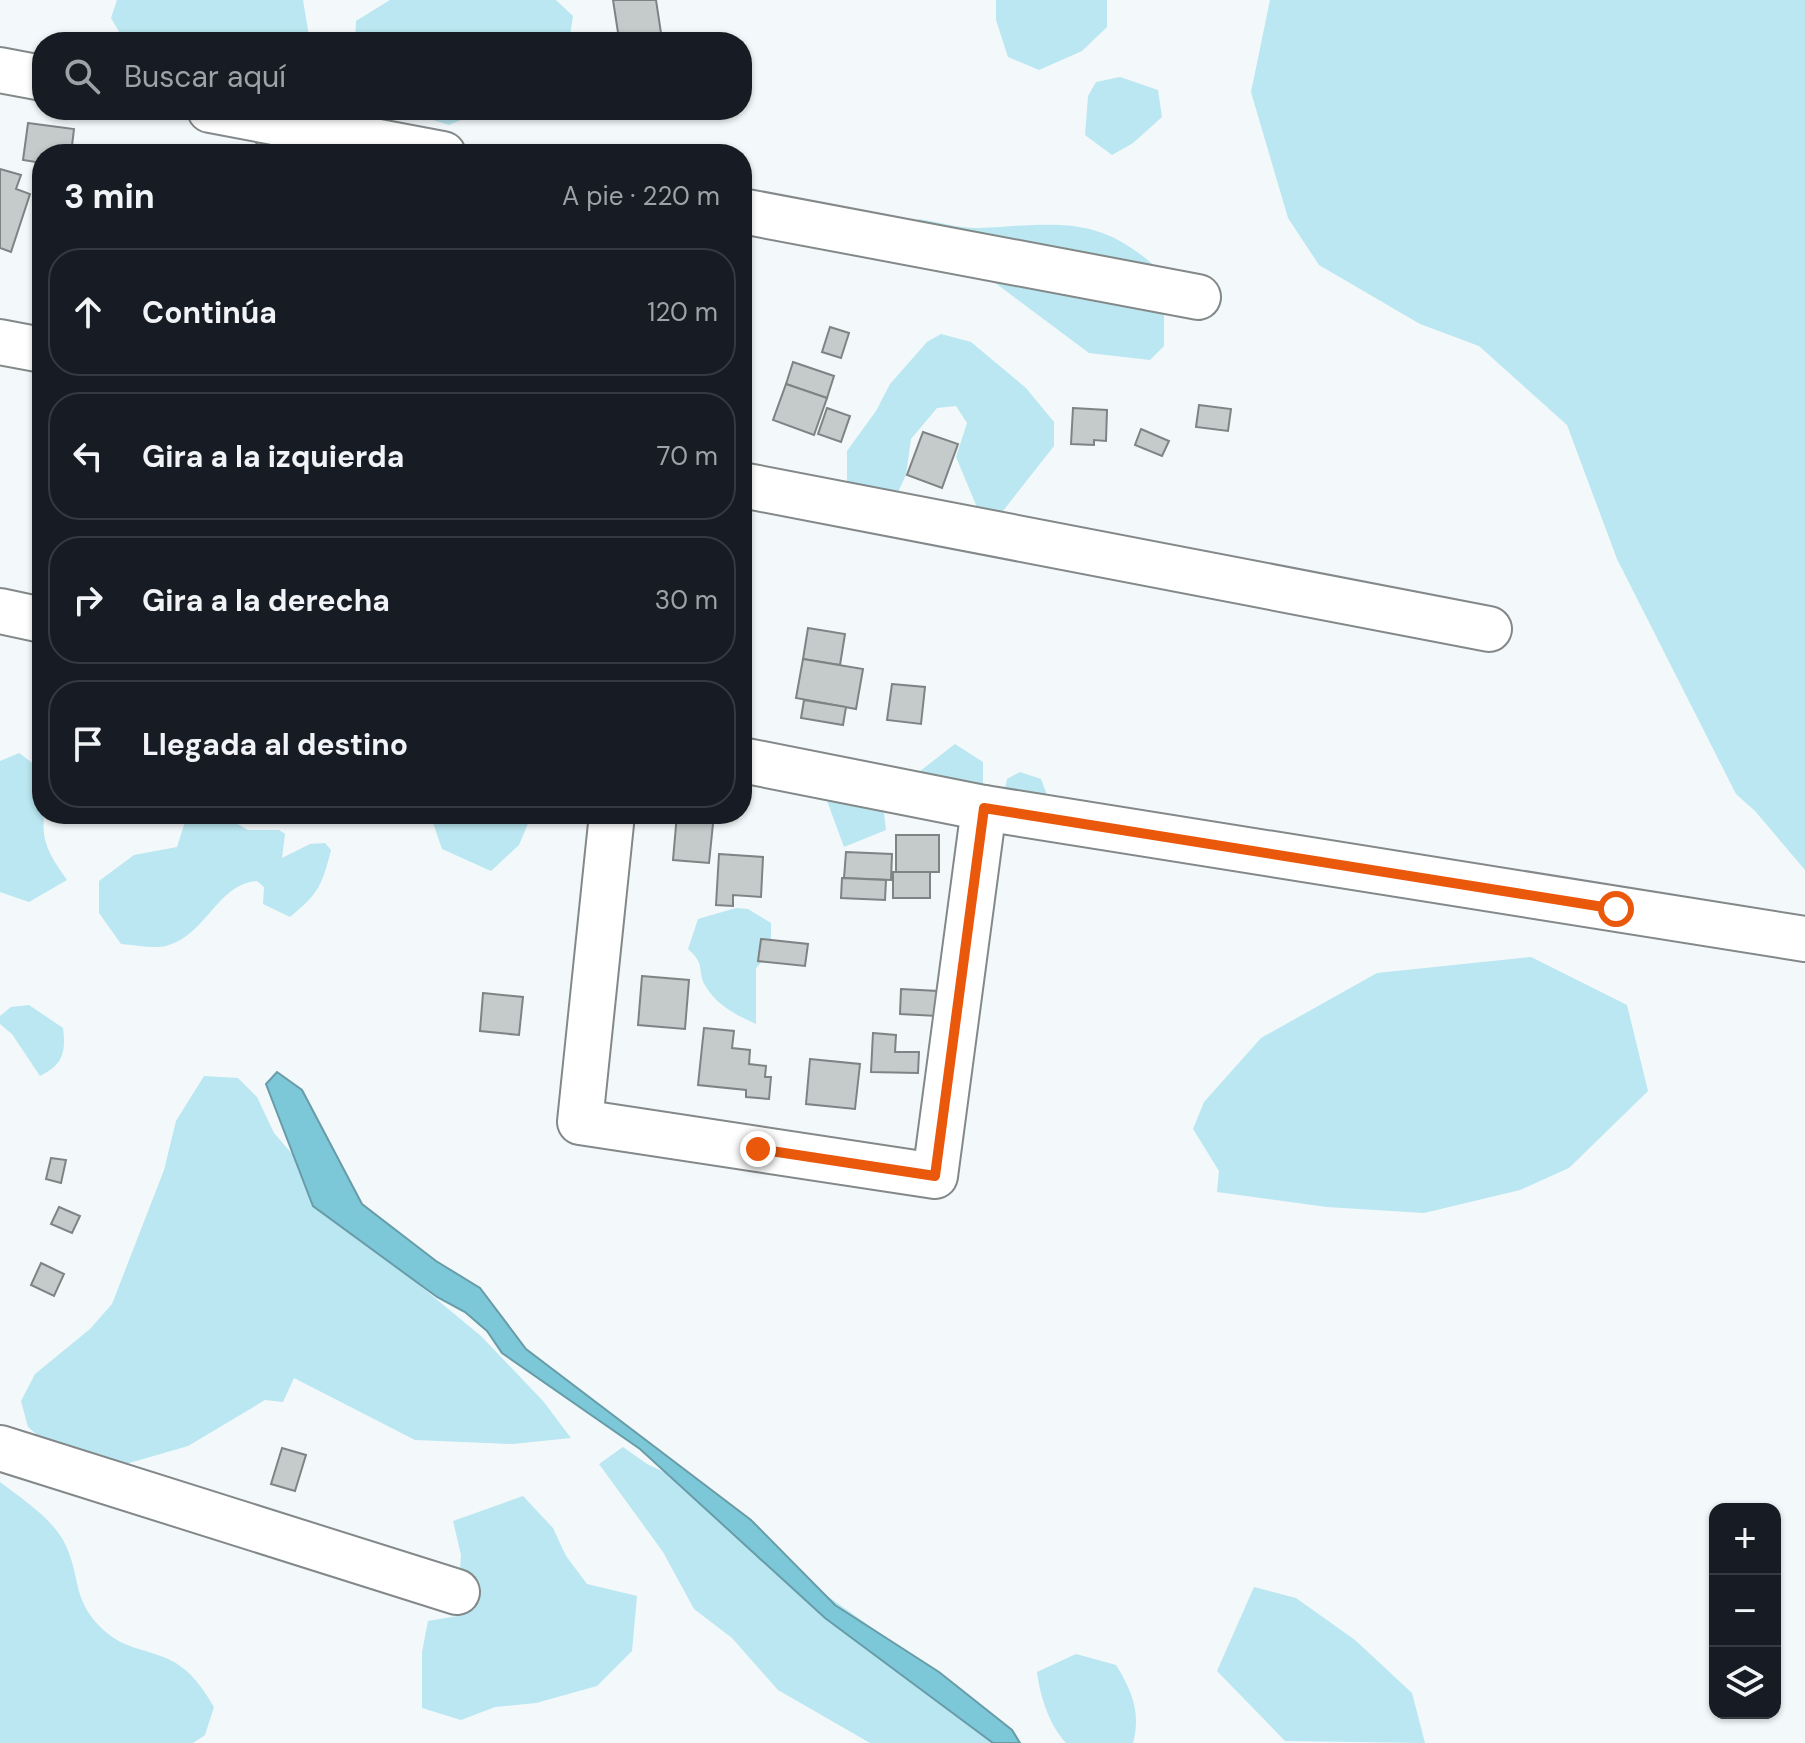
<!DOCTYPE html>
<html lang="es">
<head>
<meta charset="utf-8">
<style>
	:root { --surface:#171b24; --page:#242831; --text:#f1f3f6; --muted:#9ea1a6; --line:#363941 }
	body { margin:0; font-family:"DM Sans",sans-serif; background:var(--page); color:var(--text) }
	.controls { position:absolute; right:24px; bottom:24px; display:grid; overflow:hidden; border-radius:16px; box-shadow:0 2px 6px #0004 }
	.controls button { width:72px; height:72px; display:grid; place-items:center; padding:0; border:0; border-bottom:2px solid var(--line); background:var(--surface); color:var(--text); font:40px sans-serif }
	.stop { position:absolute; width:24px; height:24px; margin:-18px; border:6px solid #ea580c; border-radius:50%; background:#fff }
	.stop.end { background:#ea580c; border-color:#fff; box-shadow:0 2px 8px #0008 }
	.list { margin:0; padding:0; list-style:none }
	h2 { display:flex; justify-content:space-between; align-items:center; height:104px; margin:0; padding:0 32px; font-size:34px }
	h2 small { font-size:26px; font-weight:400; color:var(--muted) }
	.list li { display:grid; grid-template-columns:52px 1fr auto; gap:24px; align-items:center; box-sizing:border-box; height:128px; margin:0 16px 16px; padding:0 16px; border:2px solid var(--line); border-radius:32px }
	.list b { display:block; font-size:30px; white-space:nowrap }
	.list em { font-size:26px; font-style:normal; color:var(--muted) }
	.icon { flex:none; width:44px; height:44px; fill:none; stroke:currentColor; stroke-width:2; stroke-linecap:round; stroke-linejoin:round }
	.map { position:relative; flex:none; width:1805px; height:1743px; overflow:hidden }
	.search { position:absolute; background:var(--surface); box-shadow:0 2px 6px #0004; left:32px; top:32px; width:720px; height:88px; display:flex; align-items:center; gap:20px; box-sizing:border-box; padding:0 28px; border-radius:32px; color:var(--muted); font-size:30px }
	.panel { position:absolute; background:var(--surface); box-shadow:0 2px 6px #0004; left:32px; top:144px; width:720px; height:680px; border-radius:32px }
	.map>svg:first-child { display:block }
</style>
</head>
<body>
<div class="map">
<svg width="1805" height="1743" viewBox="0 0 1805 1743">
	<rect width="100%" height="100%" fill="#f3f8fa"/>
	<g fill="#bae7f1">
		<path d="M 117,0 L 303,0 L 310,42 L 125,42 L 111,18 Z"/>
		<path d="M 390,0 L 556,0 L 573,16 L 569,42 L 355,42 L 356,21 Z"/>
		<path d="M 996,0 L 1107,0 L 1107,27 L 1082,51 L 1039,70 L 1008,57 L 996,20 Z"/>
		<path d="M 1270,0 L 1805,0 L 1805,870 L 1755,811 L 1736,794 L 1617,559 L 1567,425 L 1479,346 L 1420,324 L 1319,265 L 1288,218 L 1251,92 Z"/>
		<path d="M 1120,77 L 1158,90 L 1162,117 L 1133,143 L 1112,155 L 1085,135 L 1088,96 L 1096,82 Z"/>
		<path d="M 401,110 L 484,110 L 449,125 Z"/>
		<path d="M 919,219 C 938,222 961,229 980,228 C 1061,224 1101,213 1164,275 L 1164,346 L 1150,360 L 1089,353 L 998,285 L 902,229 Z"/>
		<path d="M 941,334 L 971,342 L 1026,388 L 1054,422 L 1054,446 L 999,516 L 981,517 L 956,457 L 967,423 L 956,406 L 937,408 L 911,439 L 906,475 L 886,518 L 847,485 L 847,451 L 876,411 L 890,384 L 927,342 Z"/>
		<path d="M 955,744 L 983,762 L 983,797 L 915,775 Z"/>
		<path d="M 19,753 L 42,770 L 42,814 L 45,814 C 39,840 52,859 67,880 L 29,902 L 0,892 L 0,761 Z"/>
		<path d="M 1020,772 L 1041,779 L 1049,800 L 1000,810 L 1007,779 Z"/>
		<path d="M 844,779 L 884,813 L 886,830 L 844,847 L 822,787 Z"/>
		<path d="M 220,814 L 248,830 L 279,830 L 285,834 L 282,858 L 310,844 L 325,843 L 331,850 C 322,886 318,894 290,917 L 263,904 L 264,887 L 257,881 C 217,884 206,936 166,946 C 153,949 135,945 121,944 L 99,913 L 99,881 L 134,855 L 177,847 L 185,822 Z"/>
		<path d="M 430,814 L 532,814 L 519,845 L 491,871 L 442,849 Z"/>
		<path d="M 736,908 L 748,909 L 771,923 L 771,951 L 756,968 L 756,1024 C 736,1015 718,1006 706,987 C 696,971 707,966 688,949 L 698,919 Z"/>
		<path d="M 1531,957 L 1627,1005 L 1648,1091 L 1569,1168 L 1520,1190 L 1424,1213 L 1327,1207 L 1217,1192 L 1219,1171 L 1193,1129 L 1204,1102 L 1261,1038 L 1377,973 Z"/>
		<path d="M 29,1005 L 63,1028 C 66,1052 63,1065 40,1076 L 12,1034 L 0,1024 L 0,1016 L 11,1007 Z"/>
		<path d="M 204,1076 L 238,1078 L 257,1097 L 274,1133 L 318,1184 L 395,1265 L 481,1336 L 543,1401 L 571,1438 L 513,1444 L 415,1440 L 294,1378 L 283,1402 L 265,1400 L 188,1446 L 112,1468 L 60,1455 L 28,1427 L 21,1401 L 35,1374 L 90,1329 L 112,1304 L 164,1170 L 176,1121 Z"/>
		<path d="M 623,1447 L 647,1464 L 694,1486 L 791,1570 L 899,1647 L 994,1743 L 870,1743 L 778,1690 L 732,1638 L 694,1609 L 663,1552 L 599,1464 Z"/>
		<path d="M 0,1482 C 22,1499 49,1516 63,1540 C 83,1577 69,1600 107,1633 C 126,1649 146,1649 168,1659 C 190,1669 202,1687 214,1707 L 205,1735 L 193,1743 L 0,1743 Z"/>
		<path d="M 523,1496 L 553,1528 L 566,1556 L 587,1584 L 637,1596 L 632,1651 L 597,1686 L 536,1703 L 495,1707 L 461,1720 L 422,1708 L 422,1652 L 428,1621 L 457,1616 L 461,1555 L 453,1521 Z"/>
		<path d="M 1254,1587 L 1296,1598 L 1355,1640 L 1412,1693 L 1425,1743 L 1285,1741 L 1217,1671 Z"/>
		<path d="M 1076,1654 L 1116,1665 C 1132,1691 1141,1713 1133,1743 L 1066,1743 C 1049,1725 1040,1696 1037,1672 Z"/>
	</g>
	<path fill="#7dc8d8" stroke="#679ca8" stroke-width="2" d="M 277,1072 L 302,1090 L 362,1204 L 436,1261 L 480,1288 L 526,1349 L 751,1520 L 835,1605 L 939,1672 L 1012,1730 L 1020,1743 L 993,1743 L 825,1618 L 640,1449 L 502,1353 L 487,1331 L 465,1312 L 437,1297 L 313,1206 L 266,1084 Z"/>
	<g fill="#c5cacb" stroke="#7e8384" stroke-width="2">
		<path d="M 613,0 L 656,0 L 661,33 L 619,39 Z"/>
		<path d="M 28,123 L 74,129 L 71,154 L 42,154 L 42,163 L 23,160 Z"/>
		<path d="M 258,132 L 304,137 L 302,154 L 255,154 Z"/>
		<path d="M 0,169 L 21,175 L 16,189 L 30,194 L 11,252 L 0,248 Z"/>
		<path d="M 830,327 L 849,333 L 841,358 L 822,352 Z"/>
		<path d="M 793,362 L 834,376 L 827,398 L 786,384 Z"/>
		<path d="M 786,384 L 827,398 L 814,435 L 773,420 Z"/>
		<path d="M 1199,405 L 1231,409 L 1228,431 L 1196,427 Z"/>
		<path d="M 827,408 L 850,416 L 841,442 L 818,434 Z"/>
		<path d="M 1073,408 L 1107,410 L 1106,441 L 1094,440 L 1094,445 L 1071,444 Z"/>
		<path d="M 1141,429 L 1169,441 L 1162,456 L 1135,445 Z"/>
		<path d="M 923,432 L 958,444 L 942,488 L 907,475 Z"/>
		<path d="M 808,628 L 845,634 L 840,665 L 803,659 Z"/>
		<path d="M 803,659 L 863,669 L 856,709 L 796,698 Z"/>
		<path d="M 742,684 L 747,685 L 742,713 Z"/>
		<path d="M 892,684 L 925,687 L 921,724 L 887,720 Z"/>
		<path d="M 804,700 L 846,707 L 843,725 L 801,718 Z"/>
		<path d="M 677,814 L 714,814 L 709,863 L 673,860 Z"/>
		<rect x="896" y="835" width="43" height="37"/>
		<path d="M 846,852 L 892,854 L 891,880 L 844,878 Z"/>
		<path d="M 719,854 L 763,857 L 761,897 L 733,895 L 733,906 L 716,905 Z"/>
		<rect x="893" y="872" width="37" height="26"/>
		<path d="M 842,878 L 886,880 L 885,900 L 841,898 Z"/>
		<path d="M 761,939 L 808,944 L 805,966 L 758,961 Z"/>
		<path d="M 642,976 L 689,980 L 685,1029 L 638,1025 Z"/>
		<path d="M 901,989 L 938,991 L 937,1016 L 900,1014 Z"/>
		<path d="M 483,993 L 523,997 L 519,1035 L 480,1031 Z"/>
		<path d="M 704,1028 L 734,1031 L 732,1048 L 750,1050 L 749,1064 L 766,1066 L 765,1077 L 771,1077 L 769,1099 L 746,1097 L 746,1090 L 698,1085 Z"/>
		<path d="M 873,1033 L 896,1035 L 895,1052 L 919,1052 L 918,1073 L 871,1072 Z"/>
		<path d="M 810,1059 L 860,1064 L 855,1109 L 806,1104 Z"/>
		<path d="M 51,1158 L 66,1160 L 61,1183 L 46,1179 Z"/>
		<path d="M 59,1207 L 80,1216 L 72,1233 L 51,1224 Z"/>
		<path d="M 41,1263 L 64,1274 L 54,1296 L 31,1285 Z"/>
		<path d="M 282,1448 L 306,1455 L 295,1491 L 271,1484 Z"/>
	</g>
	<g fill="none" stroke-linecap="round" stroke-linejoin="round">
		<g stroke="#838889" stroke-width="48">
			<g id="minor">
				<path d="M 0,70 L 42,78"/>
				<path d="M 210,110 L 443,154"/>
				<path d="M 742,211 L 1198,297"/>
				<path d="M 0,342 L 42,350"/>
				<path d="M 742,485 L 1489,629"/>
				<path d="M 0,611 L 42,620"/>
				<path d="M 742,760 L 984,808 L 1805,939"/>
				<path d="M 612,814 L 580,1122 L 935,1176 L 984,808"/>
				<path d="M 0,1448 L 457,1592"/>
			</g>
		</g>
		<use href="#minor" stroke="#fff" stroke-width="44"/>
	</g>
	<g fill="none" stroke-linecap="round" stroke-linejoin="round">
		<path stroke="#ea580c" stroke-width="10" d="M 758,1149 L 935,1176 L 984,808 L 1616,909"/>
	</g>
</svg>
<div class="controls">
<button>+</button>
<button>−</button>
<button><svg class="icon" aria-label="layers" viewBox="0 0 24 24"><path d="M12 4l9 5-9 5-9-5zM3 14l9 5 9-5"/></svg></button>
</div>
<div class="stop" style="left:1616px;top:909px"></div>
<div class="stop end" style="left:758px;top:1149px"></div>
<div class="search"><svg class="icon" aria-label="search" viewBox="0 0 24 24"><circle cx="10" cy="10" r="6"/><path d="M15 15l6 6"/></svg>Buscar aquí</div>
<section class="panel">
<h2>3 min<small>A pie · 220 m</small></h2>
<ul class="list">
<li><svg class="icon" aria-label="ahead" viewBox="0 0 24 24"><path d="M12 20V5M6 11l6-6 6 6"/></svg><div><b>Continúa</b></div><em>120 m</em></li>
<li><svg class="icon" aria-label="left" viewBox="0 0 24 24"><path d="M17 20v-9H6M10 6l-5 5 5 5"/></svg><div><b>Gira a la izquierda</b></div><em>70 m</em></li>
<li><svg class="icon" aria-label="right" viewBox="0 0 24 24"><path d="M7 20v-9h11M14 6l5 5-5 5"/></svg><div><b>Gira a la derecha</b></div><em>30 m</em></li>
<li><svg class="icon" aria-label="arrive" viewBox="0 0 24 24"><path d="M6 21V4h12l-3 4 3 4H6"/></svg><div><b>Llegada al destino</b></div></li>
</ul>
</section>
</div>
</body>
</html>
